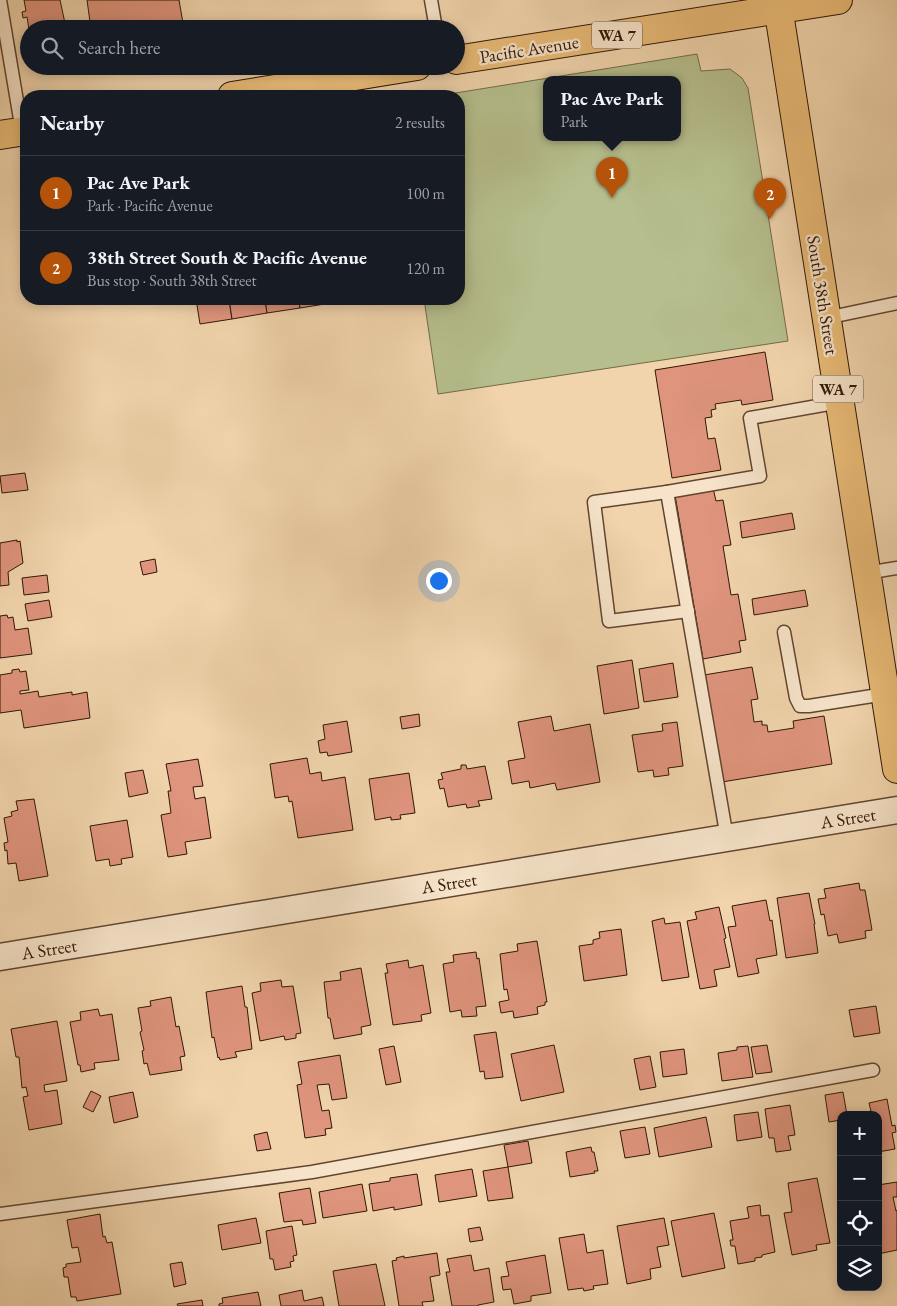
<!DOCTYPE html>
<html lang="en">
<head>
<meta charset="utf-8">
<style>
	:root { --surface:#171b24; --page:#242831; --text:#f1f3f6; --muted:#9ea1a6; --line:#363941; --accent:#b45309 }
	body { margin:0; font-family:"EB Garamond",serif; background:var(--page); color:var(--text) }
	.controls { position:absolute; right:15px; bottom:15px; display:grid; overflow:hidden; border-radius:10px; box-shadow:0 2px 12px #0003 }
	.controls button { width:45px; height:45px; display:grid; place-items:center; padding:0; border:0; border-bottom:1px solid var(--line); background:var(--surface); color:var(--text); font:25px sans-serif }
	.you { position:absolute; left:438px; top:580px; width:18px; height:18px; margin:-12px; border:4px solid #fff; border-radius:50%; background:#1a73e8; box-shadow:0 0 0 8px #1a73e833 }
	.badge { display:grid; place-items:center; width:32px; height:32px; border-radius:50%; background:var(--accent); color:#fff; font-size:16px; font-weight:700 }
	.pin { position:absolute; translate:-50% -41px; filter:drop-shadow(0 1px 2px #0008) }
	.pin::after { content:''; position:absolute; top:26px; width:18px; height:15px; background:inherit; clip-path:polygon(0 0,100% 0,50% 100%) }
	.popup { position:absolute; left:543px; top:76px; width:138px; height:65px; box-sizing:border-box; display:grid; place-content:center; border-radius:10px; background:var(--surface); filter:drop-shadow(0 1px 4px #0005); font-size:16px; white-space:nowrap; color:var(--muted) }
	.popup b { font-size:19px; color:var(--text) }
	.popup::after { content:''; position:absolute; left:50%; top:100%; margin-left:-10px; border:10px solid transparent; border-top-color:var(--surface) }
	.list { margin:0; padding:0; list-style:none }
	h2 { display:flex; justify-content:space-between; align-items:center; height:65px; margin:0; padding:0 20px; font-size:21px }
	h2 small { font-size:16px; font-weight:400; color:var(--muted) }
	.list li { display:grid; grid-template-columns:32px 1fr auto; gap:15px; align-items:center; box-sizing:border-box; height:75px; padding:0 20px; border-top:1px solid var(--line) }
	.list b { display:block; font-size:19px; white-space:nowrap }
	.list p { margin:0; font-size:16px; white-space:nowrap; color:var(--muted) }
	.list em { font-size:16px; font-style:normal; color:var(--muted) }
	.icon { flex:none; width:28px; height:28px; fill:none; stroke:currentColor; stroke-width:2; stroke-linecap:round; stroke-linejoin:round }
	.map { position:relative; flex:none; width:897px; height:1306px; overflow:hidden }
	.search { position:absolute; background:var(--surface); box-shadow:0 2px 12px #0003; left:20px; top:20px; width:445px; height:55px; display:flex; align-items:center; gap:12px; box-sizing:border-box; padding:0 18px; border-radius:28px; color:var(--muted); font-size:19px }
	.panel { position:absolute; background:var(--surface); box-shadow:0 2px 12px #0003; left:20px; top:90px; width:445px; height:215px; border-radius:20px }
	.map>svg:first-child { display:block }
</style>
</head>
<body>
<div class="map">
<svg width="897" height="1306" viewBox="0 0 897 1306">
	<rect width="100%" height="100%" fill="#f1d4ac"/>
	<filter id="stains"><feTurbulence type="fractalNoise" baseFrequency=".004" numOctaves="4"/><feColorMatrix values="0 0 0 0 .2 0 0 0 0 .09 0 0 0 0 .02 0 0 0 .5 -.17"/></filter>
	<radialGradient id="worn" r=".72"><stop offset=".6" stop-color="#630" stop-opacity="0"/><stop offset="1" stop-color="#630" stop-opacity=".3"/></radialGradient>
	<path fill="#b6be8d" stroke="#736a4a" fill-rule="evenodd" d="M 697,54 L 701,71 L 730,69 L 742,78 L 748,88 L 788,341 L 438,394 L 424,299 L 459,299 L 459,96 L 437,96 ZM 547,79 L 677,79 L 677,137 L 547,137 Z"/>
	<g fill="#df947d" stroke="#301707">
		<path d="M 24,0 L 60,0 L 66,28 L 29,29 L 27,17 L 23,18 L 22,12 L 26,11 Z"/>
		<path d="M 87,0 L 179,0 L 184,29 L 91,29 Z"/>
		<path d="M 196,299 L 229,299 L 232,319 L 200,324 Z"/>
		<path d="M 229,299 L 265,299 L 267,313 L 232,319 Z"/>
		<path d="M 265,299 L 299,299 L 300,308 L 267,313 Z"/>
		<path d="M 299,299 L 356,299 L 300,308 Z"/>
		<path d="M 765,352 L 773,400 L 742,405 L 741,400 L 715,404 L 716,409 L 711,410 L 712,417 L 705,418 L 708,439 L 715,438 L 721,470 L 672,478 L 655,370 Z"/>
		<path d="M 25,473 L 28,490 L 2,493 L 0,476 Z"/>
		<path d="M 713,488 L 716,501 L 723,500 L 731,545 L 723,546 L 731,595 L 738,594 L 746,640 L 739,641 L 741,652 L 703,659 L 675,495 Z"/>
		<path d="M 792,513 L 795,529 L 742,538 L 740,522 Z"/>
		<path d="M 17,540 L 17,542 L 20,541 L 23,563 L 8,572 L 9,585 L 0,586 L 0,543 Z"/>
		<path d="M 155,559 L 157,572 L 143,575 L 140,562 Z"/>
		<path d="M 47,575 L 49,592 L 24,595 L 22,578 Z"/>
		<path d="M 805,590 L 808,606 L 754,615 L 752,599 Z"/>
		<path d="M 49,600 L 52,617 L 28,621 L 25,604 Z"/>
		<path d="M 7,615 L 8,618 L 13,617 L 15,630 L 28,628 L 32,654 L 0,658 L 0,616 Z"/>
		<path d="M 632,660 L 639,708 L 604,714 L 597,666 Z"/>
		<path d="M 673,663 L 678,697 L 644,702 L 639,669 Z"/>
		<path d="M 752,667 L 758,699 L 751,700 L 754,722 L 762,721 L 762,725 L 767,725 L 768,732 L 794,728 L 793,721 L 824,716 L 832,764 L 722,782 L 704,675 Z"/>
		<path d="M 19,669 L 20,672 L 26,671 L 29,690 L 20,691 L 20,694 L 38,691 L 39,697 L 72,692 L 72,695 L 87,692 L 90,718 L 24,728 L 21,710 L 0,713 L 0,675 L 12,673 L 12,670 Z"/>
		<path d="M 419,714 L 420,726 L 402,729 L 400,717 Z"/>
		<path d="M 551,716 L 554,731 L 590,724 L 600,782 L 557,790 L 555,783 L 530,788 L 529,781 L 512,784 L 508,761 L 525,758 L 518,722 Z"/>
		<path d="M 347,721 L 352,752 L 328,756 L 327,752 L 320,753 L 318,741 L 325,739 L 323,725 Z"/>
		<path d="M 677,722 L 683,766 L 668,768 L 669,775 L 654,777 L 653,770 L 638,772 L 632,735 L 663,731 L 662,724 Z"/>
		<path d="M 307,758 L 310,774 L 321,772 L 322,781 L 345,777 L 353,830 L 298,838 L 292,801 L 289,802 L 288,796 L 275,798 L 270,764 Z"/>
		<path d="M 198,759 L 203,786 L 193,787 L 195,799 L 205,797 L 211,838 L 185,842 L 187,854 L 168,857 L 161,815 L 171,813 L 168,791 L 171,791 L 166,764 Z"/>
		<path d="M 461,765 L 466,765 L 467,769 L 485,766 L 492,799 L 478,801 L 480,806 L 467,808 L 466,804 L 448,807 L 444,788 L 440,789 L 438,780 L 443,779 L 441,773 L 461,769 Z"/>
		<path d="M 143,770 L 148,793 L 129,797 L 125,773 Z"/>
		<path d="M 409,773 L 415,813 L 400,815 L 401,819 L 391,820 L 391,817 L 375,820 L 369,779 Z"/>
		<path d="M 34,799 L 48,876 L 19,881 L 16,863 L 8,864 L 7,850 L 5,851 L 4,843 L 8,842 L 4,818 L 12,816 L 11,812 L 18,810 L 16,801 Z"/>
		<path d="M 127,820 L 133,857 L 121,859 L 122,864 L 110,866 L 109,859 L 96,861 L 90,826 Z"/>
		<path d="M 859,883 L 860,890 L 865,890 L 872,930 L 865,931 L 866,938 L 839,943 L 837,934 L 828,936 L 824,914 L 821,915 L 818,899 L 826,898 L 824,889 Z"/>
		<path d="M 809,893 L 815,924 L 814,924 L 818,953 L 786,958 L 777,898 Z"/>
		<path d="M 766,900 L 770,921 L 772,920 L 777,955 L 756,959 L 759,973 L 738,977 L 728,927 L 736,926 L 732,906 Z"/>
		<path d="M 719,907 L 726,938 L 724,939 L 730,967 L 714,970 L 717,986 L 700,989 L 687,921 L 697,919 L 695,912 Z"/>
		<path d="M 664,918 L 665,924 L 680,922 L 689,977 L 662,981 L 652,921 Z"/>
		<path d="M 621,929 L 627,975 L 584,981 L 579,946 L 593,944 L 593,940 L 600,938 L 599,932 Z"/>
		<path d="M 537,941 L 547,1002 L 545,1002 L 545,1005 L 537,1007 L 538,1014 L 514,1018 L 513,1011 L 501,1013 L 499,1002 L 509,1000 L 507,989 L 504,990 L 500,954 L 518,951 L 517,944 Z"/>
		<path d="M 476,952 L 477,959 L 479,958 L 486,1006 L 476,1007 L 477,1016 L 462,1017 L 461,1010 L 450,1012 L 443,964 L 454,962 L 453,955 Z"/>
		<path d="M 408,960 L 409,968 L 423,965 L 431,1013 L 421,1015 L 422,1021 L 393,1025 L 385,973 L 388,973 L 386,964 Z"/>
		<path d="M 361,968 L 371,1025 L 361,1027 L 362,1034 L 334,1039 L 330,1018 L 328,1018 L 324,982 L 341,980 L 340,972 Z"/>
		<path d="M 281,980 L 282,987 L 293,986 L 301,1033 L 296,1034 L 296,1038 L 285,1040 L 284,1036 L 260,1041 L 252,993 L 261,991 L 260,983 Z"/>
		<path d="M 242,986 L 245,1007 L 247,1007 L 252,1049 L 235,1052 L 237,1057 L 220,1060 L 219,1057 L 218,1058 L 214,1037 L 212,1038 L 206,992 Z"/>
		<path d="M 171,997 L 176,1027 L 179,1026 L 185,1056 L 180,1057 L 182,1070 L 150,1075 L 147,1063 L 144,1064 L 142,1051 L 144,1050 L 140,1032 L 142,1031 L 138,1008 L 151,1006 L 150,1001 Z"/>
		<path d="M 876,1006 L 880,1033 L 854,1037 L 849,1010 Z"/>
		<path d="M 98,1009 L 100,1016 L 112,1014 L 119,1060 L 94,1063 L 95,1069 L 81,1072 L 80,1065 L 78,1065 L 70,1022 L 81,1020 L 80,1012 Z"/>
		<path d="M 57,1021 L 67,1081 L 44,1085 L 45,1092 L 57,1090 L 62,1124 L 29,1130 L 23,1097 L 28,1096 L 26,1087 L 22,1088 L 19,1057 L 16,1057 L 11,1029 Z"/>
		<path d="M 496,1032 L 503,1077 L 485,1079 L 484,1071 L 480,1072 L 474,1035 Z"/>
		<path d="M 554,1045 L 564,1092 L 521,1101 L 511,1054 Z"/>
		<path d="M 767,1045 L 772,1072 L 756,1074 L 751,1047 Z"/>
		<path d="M 394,1046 L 401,1082 L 386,1085 L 379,1049 Z"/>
		<path d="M 748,1046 L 753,1077 L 722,1081 L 718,1053 L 737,1050 L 737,1047 Z"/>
		<path d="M 684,1049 L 687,1074 L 663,1077 L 660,1052 Z"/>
		<path d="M 340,1055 L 347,1098 L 332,1100 L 329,1084 L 317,1085 L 322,1111 L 329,1110 L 332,1128 L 325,1129 L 326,1135 L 305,1138 L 297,1085 L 302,1084 L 298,1062 Z"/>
		<path d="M 650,1056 L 656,1087 L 640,1090 L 634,1059 Z"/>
		<path d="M 91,1091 L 101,1096 L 93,1112 L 83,1107 Z"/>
		<path d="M 133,1092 L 138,1117 L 114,1123 L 109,1097 Z"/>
		<path d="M 843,1092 L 847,1115 L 841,1115 L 841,1120 L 829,1122 L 825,1095 Z"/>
		<path d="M 887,1099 L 892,1126 L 895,1125 L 896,1132 L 892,1133 L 895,1149 L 878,1152 L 878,1115 L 857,1114 L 871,1111 L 869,1103 Z"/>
		<path d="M 790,1105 L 795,1135 L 788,1136 L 791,1150 L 776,1152 L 774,1138 L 769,1138 L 765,1109 Z"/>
		<path d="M 758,1112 L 762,1137 L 737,1141 L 734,1115 Z"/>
		<path d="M 706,1117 L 712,1147 L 659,1157 L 654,1128 Z"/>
		<path d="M 645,1127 L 650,1154 L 625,1158 L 620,1131 Z"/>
		<path d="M 267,1132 L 271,1149 L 257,1151 L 254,1135 Z"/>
		<path d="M 528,1141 L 532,1163 L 508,1167 L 504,1145 Z"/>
		<path d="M 591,1147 L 592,1152 L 594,1152 L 598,1171 L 594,1171 L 595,1173 L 570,1177 L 566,1152 Z"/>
		<path d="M 508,1167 L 513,1198 L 488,1201 L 483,1171 Z"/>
		<path d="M 472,1169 L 477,1196 L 439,1202 L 435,1175 Z"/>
		<path d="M 417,1174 L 422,1205 L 394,1210 L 394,1207 L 373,1211 L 369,1184 L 390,1181 L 390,1178 Z"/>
		<path d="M 817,1178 L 830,1243 L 816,1245 L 817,1250 L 792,1255 L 784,1213 L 792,1212 L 788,1183 Z"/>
		<path d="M 897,1182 L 897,1197 L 893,1197 L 896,1211 L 897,1210 L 897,1250 L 878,1254 L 878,1185 Z"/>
		<path d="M 362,1184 L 367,1211 L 323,1218 L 319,1192 Z"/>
		<path d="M 310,1188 L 316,1223 L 303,1225 L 302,1220 L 284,1222 L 279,1193 Z"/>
		<path d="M 760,1205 L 761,1216 L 769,1215 L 775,1252 L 762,1255 L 762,1257 L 755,1258 L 755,1261 L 738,1264 L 735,1246 L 731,1246 L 730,1240 L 733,1240 L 730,1221 L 749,1218 L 747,1207 Z"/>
		<path d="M 714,1213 L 725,1268 L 682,1277 L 671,1221 Z"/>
		<path d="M 100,1214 L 103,1237 L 105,1236 L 107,1243 L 112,1242 L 121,1294 L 77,1301 L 76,1297 L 71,1297 L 68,1277 L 64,1277 L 63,1268 L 66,1267 L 66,1264 L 81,1262 L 78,1247 L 72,1248 L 67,1220 Z"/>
		<path d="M 256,1218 L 261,1243 L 222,1250 L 218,1225 Z"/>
		<path d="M 664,1218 L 669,1245 L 657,1247 L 661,1267 L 650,1269 L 651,1279 L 627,1284 L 617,1226 Z"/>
		<path d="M 292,1226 L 297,1255 L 293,1256 L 294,1261 L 290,1262 L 291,1267 L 275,1270 L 273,1259 L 270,1259 L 266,1231 Z"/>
		<path d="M 480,1227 L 483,1240 L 470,1242 L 468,1229 Z"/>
		<path d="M 584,1234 L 587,1253 L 603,1250 L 608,1284 L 593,1286 L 594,1289 L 584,1291 L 583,1288 L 568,1290 L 559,1238 Z"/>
		<path d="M 437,1253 L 440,1275 L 430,1277 L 434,1301 L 422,1302 L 423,1306 L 399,1306 L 392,1261 L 397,1260 L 396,1258 L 404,1256 L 404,1258 Z"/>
		<path d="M 471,1255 L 474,1271 L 489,1268 L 494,1302 L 478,1305 L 478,1306 L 452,1306 L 446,1272 L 450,1272 L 447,1259 Z"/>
		<path d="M 545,1255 L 551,1293 L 531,1296 L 531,1301 L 514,1304 L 511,1289 L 503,1290 L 501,1277 L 509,1276 L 506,1262 Z"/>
		<path d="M 182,1262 L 186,1284 L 174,1287 L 170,1264 Z"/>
		<path d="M 376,1264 L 385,1306 L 339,1306 L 333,1271 Z"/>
		<path d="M 302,1290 L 304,1301 L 322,1297 L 324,1306 L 281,1306 L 279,1295 Z"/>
		<path d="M 258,1292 L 261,1306 L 219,1306 L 219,1304 L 223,1303 L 222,1298 Z"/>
		<path d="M 202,1300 L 203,1306 L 178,1306 L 177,1304 Z"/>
	</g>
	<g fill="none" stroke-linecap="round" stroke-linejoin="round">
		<g stroke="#604630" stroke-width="15">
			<g id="service">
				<path d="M 0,0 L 22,131"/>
				<path d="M 431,0 L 436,29"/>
				<path d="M 826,318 L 897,303"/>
				<path d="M 667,492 L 594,502 L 609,621 L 688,611"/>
				<path d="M 866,573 L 897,568"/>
				<path d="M 784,632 L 796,698 L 800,706 L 809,706 L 885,694"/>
				<path d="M 727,838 L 667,492 L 760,476 L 750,418 L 840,402"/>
				<path d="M 0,1214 L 312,1172 L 873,1070"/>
			</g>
		</g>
		<g stroke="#604630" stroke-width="29">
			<path id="minor" d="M 0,957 L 897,810"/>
		</g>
		<g stroke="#301707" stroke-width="30">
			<g id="primary">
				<path d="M 777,0 L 897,769"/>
				<path d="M 456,60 L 838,0"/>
				<path d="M 232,96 L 417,66"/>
				<path d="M 0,135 L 26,131"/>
			</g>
		</g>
		<use href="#service" stroke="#f6e3c9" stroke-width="12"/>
		<use href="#minor" stroke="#f6e3c9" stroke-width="26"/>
		<use href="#primary" stroke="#e8ba76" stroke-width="28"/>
	</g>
	<g text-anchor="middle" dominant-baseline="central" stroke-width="4.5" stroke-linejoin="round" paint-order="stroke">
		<g fill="#f6e3c9" stroke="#6b5441" stroke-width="1">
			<rect x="592" y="21.5" width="50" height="27" rx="4"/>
			<rect x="813" y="375.5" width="50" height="27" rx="4"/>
		</g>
		<g font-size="16" font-weight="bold" fill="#301707">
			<text x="617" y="35">WA 7</text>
			<text x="838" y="389">WA 7</text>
		</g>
		<g font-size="18" fill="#301707" stroke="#f6e3c9">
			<text transform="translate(529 49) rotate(-9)">Pacific Avenue</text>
			<text transform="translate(823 295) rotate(81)">South 38th Street</text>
			<text transform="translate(848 818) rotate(-9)">A Street</text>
			<text transform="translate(449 883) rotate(-9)">A Street</text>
			<text transform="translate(49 949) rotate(-9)">A Street</text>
		</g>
	</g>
	<rect width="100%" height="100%" filter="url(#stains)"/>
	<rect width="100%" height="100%" fill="url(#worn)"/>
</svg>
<div class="controls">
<button>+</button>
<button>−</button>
<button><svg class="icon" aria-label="locate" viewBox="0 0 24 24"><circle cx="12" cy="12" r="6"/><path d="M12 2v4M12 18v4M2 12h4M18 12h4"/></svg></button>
<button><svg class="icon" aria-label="layers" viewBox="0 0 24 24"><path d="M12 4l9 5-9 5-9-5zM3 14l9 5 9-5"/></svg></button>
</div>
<div class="you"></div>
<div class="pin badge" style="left:612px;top:198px">1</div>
<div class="popup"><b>Pac Ave Park</b>Park</div>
<div class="pin badge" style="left:770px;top:219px">2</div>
<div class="search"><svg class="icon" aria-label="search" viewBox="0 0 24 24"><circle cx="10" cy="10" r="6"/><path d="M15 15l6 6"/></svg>Search here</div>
<section class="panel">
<h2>Nearby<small>2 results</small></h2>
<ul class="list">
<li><span class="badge">1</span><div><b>Pac Ave Park</b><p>Park · Pacific Avenue</p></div><em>100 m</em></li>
<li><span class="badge">2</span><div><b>38th Street South &amp; Pacific Avenue</b><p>Bus stop · South 38th Street</p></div><em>120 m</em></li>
</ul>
</section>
</div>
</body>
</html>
